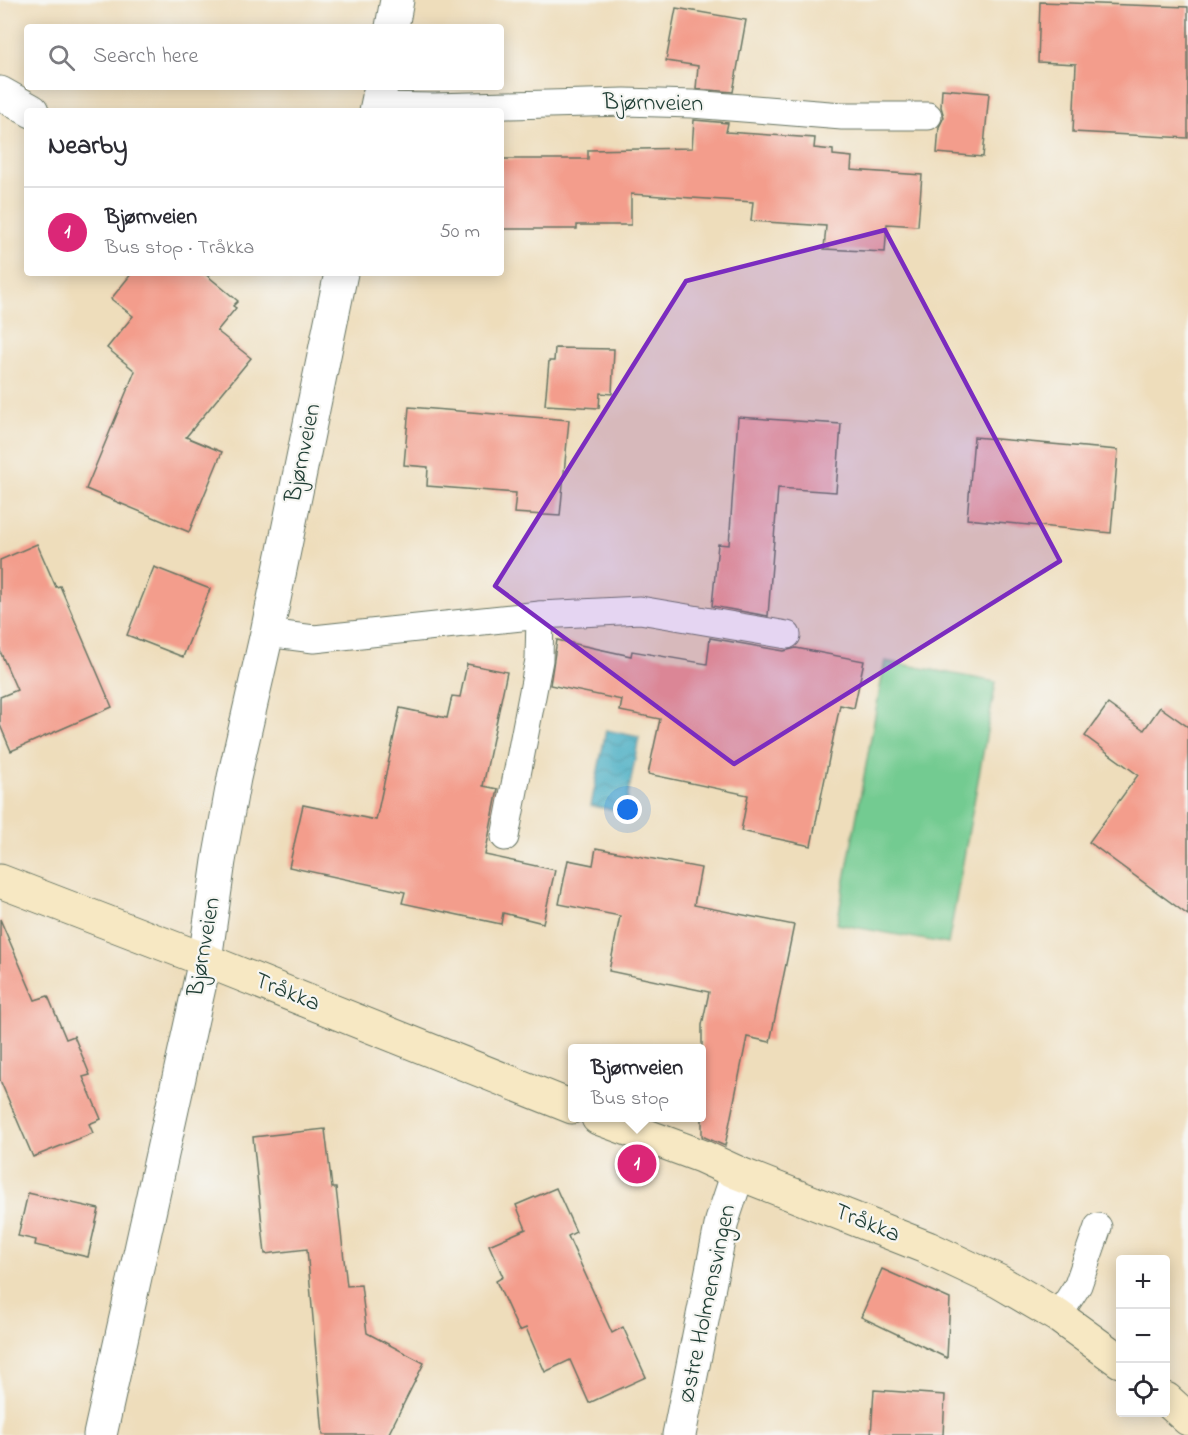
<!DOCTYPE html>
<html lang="en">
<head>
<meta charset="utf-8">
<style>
	:root { --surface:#fff; --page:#f7f7f7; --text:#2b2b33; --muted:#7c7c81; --line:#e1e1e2; --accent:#db2777 }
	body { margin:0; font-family:"Indie Flower",sans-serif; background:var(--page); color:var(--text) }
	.controls { position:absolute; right:18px; bottom:18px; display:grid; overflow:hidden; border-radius:6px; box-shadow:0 3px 15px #0003 }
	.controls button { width:54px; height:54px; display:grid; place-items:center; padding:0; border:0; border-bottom:2px solid var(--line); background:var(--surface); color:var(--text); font:30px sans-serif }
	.you { position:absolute; left:628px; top:810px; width:21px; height:21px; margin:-15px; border:4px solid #fff; border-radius:50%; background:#1a73e8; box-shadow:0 0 0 9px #1a73e833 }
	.badge { display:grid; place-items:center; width:39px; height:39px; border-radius:50%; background:var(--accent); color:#fff; font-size:20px; font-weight:700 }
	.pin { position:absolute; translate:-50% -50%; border:3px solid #fff; box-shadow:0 2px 6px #0006 }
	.popup { position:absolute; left:568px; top:1044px; width:138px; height:78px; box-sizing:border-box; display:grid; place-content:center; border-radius:6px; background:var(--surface); filter:drop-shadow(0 2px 4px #0005); font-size:20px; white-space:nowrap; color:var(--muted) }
	.popup b { font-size:22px; color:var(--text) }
	.popup::after { content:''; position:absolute; left:50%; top:100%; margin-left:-12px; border:12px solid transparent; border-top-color:var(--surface) }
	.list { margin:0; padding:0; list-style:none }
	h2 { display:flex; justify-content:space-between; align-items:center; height:78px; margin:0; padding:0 24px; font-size:26px }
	h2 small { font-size:20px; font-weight:400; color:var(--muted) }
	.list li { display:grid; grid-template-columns:39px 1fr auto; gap:18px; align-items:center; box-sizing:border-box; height:90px; padding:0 24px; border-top:2px solid var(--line) }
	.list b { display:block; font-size:22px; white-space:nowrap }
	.list p { margin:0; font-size:20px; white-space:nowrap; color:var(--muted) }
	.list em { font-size:20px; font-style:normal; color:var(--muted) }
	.icon { flex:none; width:33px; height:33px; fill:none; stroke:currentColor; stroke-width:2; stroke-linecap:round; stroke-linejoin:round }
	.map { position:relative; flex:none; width:1188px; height:1435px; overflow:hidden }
	.search { position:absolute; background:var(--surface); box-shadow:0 3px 15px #0003; left:24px; top:24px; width:480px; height:66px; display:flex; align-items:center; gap:15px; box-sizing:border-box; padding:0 21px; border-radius:6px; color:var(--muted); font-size:22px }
	.panel { position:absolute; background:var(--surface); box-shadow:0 3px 15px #0003; left:24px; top:108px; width:480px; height:168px; border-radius:6px }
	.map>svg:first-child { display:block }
</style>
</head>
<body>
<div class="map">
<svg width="1188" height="1435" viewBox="0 0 1188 1435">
	<defs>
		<pattern id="water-waves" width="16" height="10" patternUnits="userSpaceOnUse" patternTransform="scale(1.5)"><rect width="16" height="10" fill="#41aac1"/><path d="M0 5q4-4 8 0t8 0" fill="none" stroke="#368c9e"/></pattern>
	</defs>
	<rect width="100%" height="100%" fill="#f6f6f2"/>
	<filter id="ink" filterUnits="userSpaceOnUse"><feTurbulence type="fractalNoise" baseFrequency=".0167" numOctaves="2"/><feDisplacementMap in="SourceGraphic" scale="12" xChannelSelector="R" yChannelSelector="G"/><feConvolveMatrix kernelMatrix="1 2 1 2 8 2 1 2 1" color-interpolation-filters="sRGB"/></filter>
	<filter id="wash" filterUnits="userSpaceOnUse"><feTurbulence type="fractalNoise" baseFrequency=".008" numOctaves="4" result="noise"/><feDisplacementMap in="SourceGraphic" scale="24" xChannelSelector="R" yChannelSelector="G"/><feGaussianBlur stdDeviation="1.35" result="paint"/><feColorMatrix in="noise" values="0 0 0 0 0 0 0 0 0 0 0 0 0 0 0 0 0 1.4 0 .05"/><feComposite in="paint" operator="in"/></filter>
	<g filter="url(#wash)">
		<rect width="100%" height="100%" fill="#edb"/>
		<path fill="#73cb91" stroke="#498462" stroke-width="1.5" d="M 885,661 L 996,682 L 948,944 L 837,924 Z"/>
		<path fill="url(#water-waves)" stroke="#30747a" stroke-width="1.5" d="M 606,730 L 639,737 L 625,812 L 591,806 Z"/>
		<g id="blocks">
			<g fill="#f39d8c">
				<path d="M 1040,2 L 1188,7 L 1188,138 L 1073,132 L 1076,64 L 1038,62 Z"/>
				<path d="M 676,8 L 746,20 L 733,92 L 696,89 L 698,66 L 666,61 Z"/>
				<path d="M 942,89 L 989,93 L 983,157 L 937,153 L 939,127 L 944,117 L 941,107 Z"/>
				<path d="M 694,120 L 728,123 L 726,132 L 815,138 L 814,148 L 833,150 L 833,155 L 852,157 L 851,170 L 922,175 L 918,226 L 887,224 L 885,252 L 824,249 L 826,226 L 751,221 L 753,202 L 631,194 L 631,225 L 577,225 L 577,229 L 501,229 L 501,159 L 588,159 L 588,150 L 692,148 Z"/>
				<path d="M 132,273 L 204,273 L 238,301 L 233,306 L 236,308 L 217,331 L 251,358 L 186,437 L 222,452 L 189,532 L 86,489 L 135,371 L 107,348 L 133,316 L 111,299 Z"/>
				<path d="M 555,348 L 614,349 L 612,394 L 600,393 L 599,408 L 545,405 L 549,361 L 554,361 Z"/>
				<path d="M 409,407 L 569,420 L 560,516 L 514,513 L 516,493 L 427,486 L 428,467 L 404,465 Z"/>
				<path d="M 738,417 L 841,424 L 836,492 L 778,488 L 768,616 L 712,606 L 718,544 L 729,545 Z"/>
				<path d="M 974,437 L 1118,450 L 1111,533 L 967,519 Z"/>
				<path d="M 37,544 L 56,587 L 60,586 L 112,707 L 11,751 L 0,725 L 0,697 L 17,690 L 0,651 L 0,560 Z"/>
				<path d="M 154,567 L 210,589 L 183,657 L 127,635 Z"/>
				<path d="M 710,638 L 784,651 L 796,648 L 864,661 L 854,708 L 840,705 L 811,846 L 741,831 L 748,795 L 648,774 L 660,719 L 620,711 L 622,700 L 550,685 L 557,640 L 631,656 L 632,651 L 707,664 Z"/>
				<path d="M 467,664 L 507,672 L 483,786 L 498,789 L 485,855 L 555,870 L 543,923 L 503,913 L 501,924 L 402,903 L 405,892 L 289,867 L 303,805 L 376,820 L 400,708 L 447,718 L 452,696 L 460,697 Z"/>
				<path d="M 1108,704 L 1144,730 L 1160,707 L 1188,727 L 1188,915 L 1089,842 L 1138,775 L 1085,736 Z"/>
				<path d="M 596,848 L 701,868 L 694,905 L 794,925 L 770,1042 L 747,1037 L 725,1146 L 702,1136 L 702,1025 L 709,992 L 609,971 L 620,916 L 559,904 L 568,860 L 593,865 Z"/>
				<path d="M 0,919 L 35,1000 L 48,996 L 66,1039 L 74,1036 L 90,1075 L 83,1077 L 101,1119 L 89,1124 L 93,1133 L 33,1157 L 0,1080 Z"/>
				<path d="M 325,1129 L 332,1188 L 336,1188 L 347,1286 L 361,1285 L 367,1333 L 424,1363 L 388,1435 L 323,1435 L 307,1249 L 265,1254 L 253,1137 Z"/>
				<path d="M 556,1188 L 576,1232 L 568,1236 L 612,1333 L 623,1327 L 646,1377 L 589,1403 L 570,1360 L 545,1372 L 526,1328 L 519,1331 L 496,1281 L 503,1277 L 489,1245 L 526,1229 L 516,1205 Z"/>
				<path d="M 28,1193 L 99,1209 L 88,1257 L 35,1245 L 36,1240 L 18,1236 Z"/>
				<path d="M 882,1269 L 950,1299 L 947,1358 L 861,1317 Z"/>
				<path d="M 874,1390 L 945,1395 L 943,1435 L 871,1435 Z"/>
			</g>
		</g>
	</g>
	<g filter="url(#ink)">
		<use href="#blocks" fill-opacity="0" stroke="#677563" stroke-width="1.5"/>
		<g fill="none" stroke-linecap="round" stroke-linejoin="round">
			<g stroke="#677563" stroke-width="29">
				<g id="lane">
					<path d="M 377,106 L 434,107 L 625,102 L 692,104 L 842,116 L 928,116"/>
					<path d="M 267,633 L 314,639 L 540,615 L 640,610 L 787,635"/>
					<path d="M 505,837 L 539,660 L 540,615"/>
					<path d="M 1058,1316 L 1078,1285 L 1098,1227"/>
				</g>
			</g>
			<g stroke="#677563" stroke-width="35">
				<g id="street">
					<path d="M 392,27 L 397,0"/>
					<path d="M 0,93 L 32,111"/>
					<path d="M 376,111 L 381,87"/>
					<path d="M 100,1435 L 205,960 L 219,861 L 234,778 L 267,633 L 341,273"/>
					<path d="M 679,1435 L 722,1221 L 738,1173"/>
				</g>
			</g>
			<g stroke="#677563" stroke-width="35">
				<g id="secondary">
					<path d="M 0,881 L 205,960 L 572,1107"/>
					<path d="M 598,1118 L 701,1156 L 738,1173 L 928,1248 L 998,1281 L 1058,1316 L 1120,1361"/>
					<path d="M 1166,1399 L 1188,1419"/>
				</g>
			</g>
			<use href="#lane" stroke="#fff" stroke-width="27"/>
			<use href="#street" stroke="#fff" stroke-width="33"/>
			<use href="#secondary" stroke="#f7e8c3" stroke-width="33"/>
		</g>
	</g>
	<path fill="#7b2cbf" fill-opacity="0.2" stroke="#7b2cbf" stroke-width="4.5" stroke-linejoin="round" d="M 885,230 L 1060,561 L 734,764 L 495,586 L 686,281 Z"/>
	<g text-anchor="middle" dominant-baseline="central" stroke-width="4.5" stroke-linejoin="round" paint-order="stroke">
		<g font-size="24" fill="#1f3d34" stroke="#f6f6f2">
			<text transform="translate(653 104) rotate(1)">Bjørnveien</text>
			<text transform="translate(304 453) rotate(-78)">Bjørnveien</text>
			<text transform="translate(205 947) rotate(-80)">Bjørnveien</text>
			<text transform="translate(287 993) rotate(22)">Tråkka</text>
			<text transform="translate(867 1224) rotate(22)">Tråkka</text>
			<text transform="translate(708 1304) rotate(-78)">Østre Holmensvingen</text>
		</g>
	</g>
</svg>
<div class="controls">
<button>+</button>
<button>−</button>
<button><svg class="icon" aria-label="locate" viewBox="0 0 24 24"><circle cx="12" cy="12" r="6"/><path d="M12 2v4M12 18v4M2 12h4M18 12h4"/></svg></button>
</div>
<div class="you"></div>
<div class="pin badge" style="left:637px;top:1164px">1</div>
<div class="popup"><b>Bjørnveien</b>Bus stop</div>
<div class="search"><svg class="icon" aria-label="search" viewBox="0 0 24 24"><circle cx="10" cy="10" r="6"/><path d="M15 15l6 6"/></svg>Search here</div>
<section class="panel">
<h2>Nearby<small></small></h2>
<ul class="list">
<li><span class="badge">1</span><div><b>Bjørnveien</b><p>Bus stop · Tråkka</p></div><em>50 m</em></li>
</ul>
</section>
</div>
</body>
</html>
